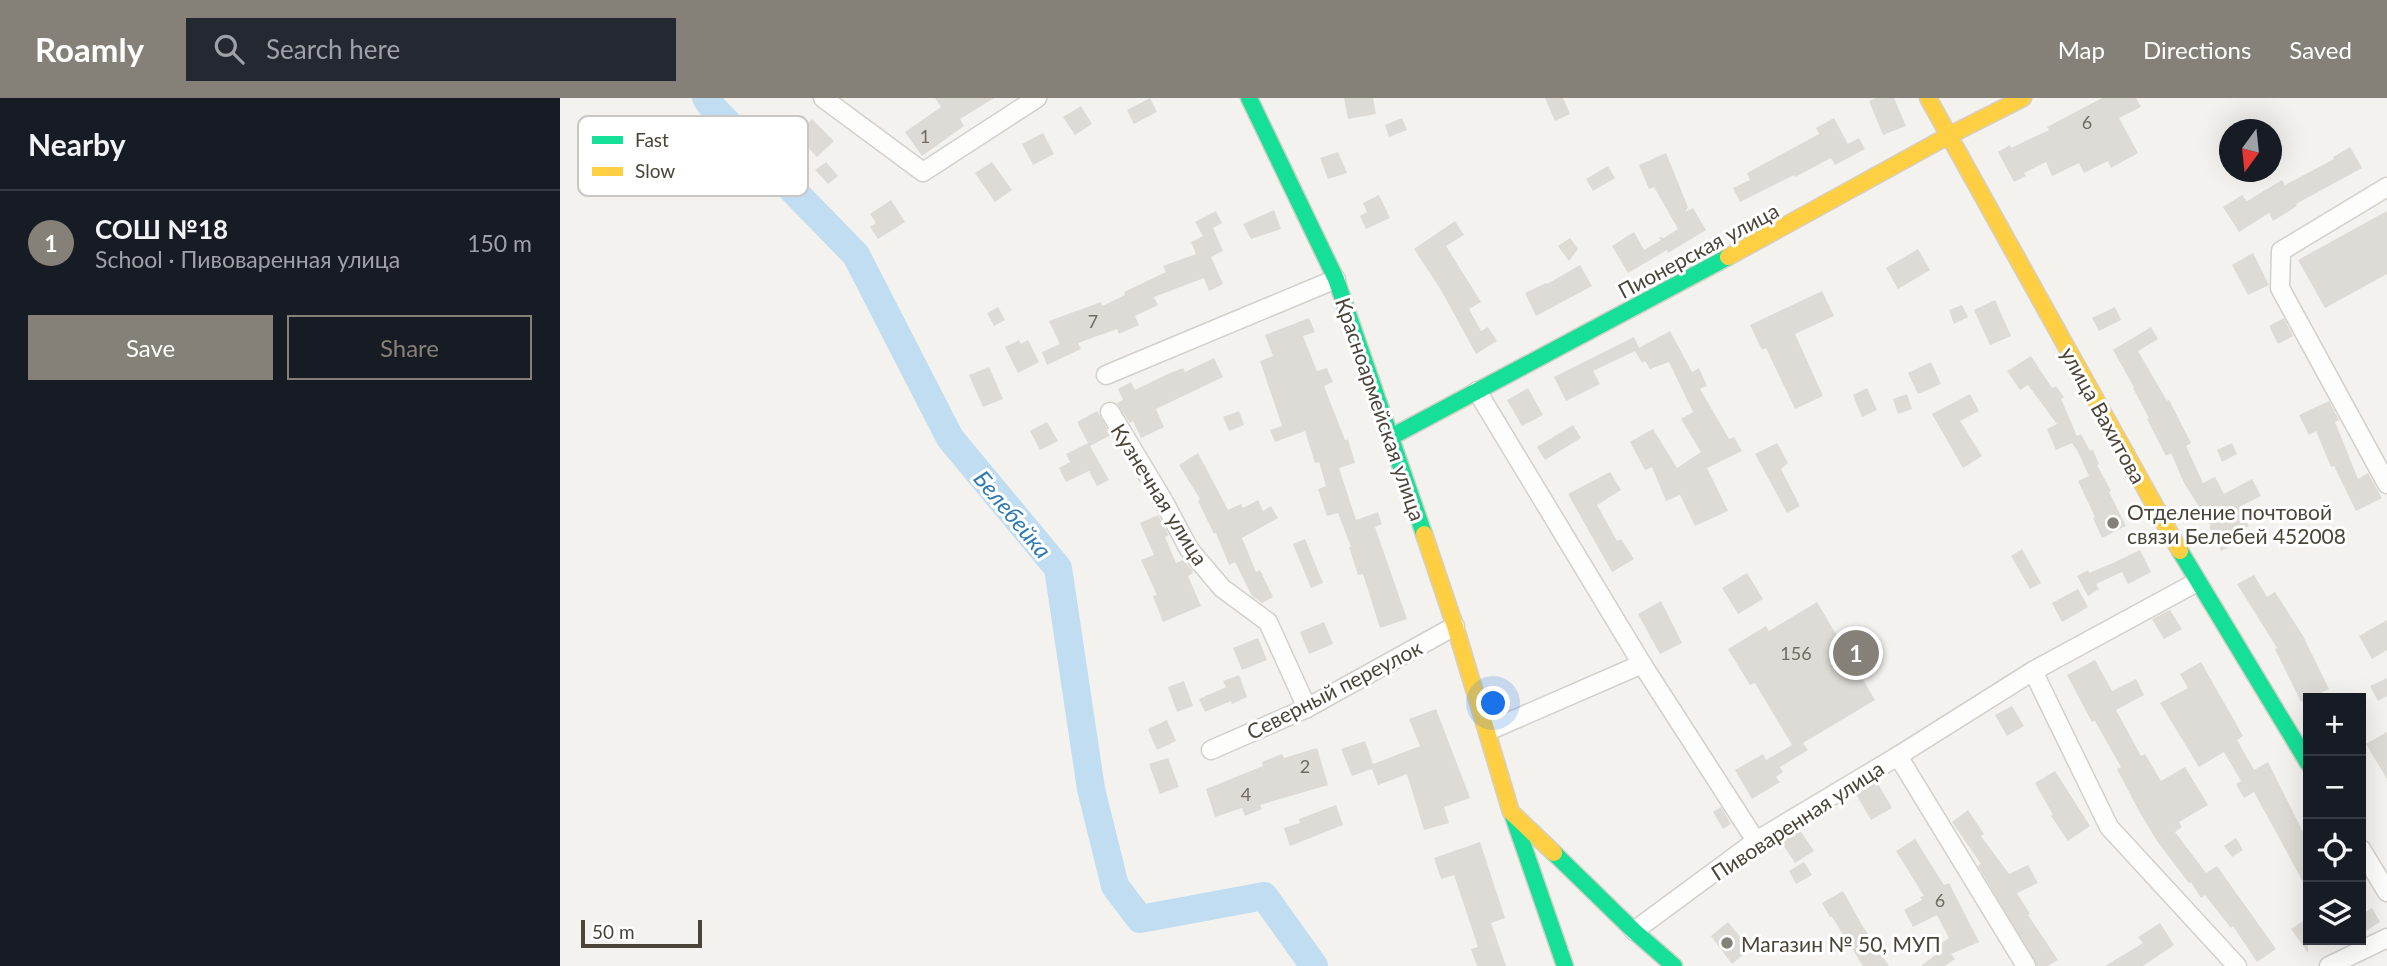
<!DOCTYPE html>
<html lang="en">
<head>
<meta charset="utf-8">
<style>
	:root { --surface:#171b24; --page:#242831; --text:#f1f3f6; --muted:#9ea1a6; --line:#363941; --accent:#868178 }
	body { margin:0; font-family:Lato,sans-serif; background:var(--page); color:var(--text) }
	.controls { position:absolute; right:21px; bottom:21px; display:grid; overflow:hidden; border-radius:0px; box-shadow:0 7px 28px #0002 }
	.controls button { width:63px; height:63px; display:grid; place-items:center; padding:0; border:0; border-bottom:2px solid var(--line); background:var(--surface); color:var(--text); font:35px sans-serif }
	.compass { position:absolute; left:1659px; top:21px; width:63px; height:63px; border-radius:50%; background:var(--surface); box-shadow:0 7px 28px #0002; rotate:195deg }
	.scale { position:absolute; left:21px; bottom:18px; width:121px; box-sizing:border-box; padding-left:7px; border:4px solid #4b4439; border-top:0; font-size:19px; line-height:24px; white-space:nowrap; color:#4b4439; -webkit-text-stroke:5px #fff; paint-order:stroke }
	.you { position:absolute; left:934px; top:606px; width:24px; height:24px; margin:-18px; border:5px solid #fff; border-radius:50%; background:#1a73e8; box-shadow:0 0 0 10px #1a73e833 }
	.badge { display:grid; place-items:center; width:46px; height:46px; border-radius:50%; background:var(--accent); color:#fff; font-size:23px; font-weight:700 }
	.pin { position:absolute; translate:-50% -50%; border:4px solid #fff; box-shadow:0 2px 7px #0006 }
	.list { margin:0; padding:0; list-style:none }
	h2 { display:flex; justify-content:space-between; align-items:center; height:91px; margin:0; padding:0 28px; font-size:30px }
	h2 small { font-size:23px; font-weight:400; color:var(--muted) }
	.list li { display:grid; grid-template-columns:46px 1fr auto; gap:21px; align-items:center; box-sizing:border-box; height:105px; padding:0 28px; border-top:2px solid var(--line) }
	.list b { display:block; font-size:26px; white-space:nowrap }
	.list p { margin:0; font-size:23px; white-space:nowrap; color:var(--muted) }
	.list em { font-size:23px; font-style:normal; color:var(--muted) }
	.actions { display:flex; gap:14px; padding:21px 28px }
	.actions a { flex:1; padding:16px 0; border:2px solid var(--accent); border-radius:0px; text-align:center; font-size:24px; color:var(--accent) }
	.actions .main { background:var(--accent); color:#fff }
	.icon { flex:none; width:38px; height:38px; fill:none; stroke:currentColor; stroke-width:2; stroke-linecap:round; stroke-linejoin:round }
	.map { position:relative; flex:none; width:1827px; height:868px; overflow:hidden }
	header { display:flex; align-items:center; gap:42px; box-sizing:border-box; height:98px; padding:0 35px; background:var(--accent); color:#fff }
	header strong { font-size:33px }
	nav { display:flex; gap:38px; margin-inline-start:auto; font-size:24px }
	.search { width:490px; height:63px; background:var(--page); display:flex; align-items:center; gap:18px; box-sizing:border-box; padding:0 24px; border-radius:0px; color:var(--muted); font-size:26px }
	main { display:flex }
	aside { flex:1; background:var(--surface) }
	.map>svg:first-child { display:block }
</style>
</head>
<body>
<header>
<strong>Roamly</strong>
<div class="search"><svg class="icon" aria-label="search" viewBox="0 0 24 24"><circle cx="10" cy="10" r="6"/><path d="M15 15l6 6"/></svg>Search here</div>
<nav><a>Map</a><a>Directions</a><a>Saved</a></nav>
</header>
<main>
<aside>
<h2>Nearby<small></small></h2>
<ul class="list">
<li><span class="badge">1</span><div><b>СОШ №18</b><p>School · Пивоваренная улица</p></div><em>150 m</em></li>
</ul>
<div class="actions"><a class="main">Save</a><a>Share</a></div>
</aside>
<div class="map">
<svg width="1827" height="868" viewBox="0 0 1827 868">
	<rect width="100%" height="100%" fill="#f4f2ee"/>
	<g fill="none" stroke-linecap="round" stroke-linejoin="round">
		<path stroke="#c0ddf1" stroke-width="28" d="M 146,0 L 154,11 L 296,157 L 390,340 L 498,470 L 531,691 L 555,788 L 580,821 L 704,798 L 754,868"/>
	</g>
	<g fill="#dedbd6">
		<path d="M 375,0 L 434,0 L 400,21 L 404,28 L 362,58 L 345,34 L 381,9 Z"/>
		<path d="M 590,0 L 597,14 L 574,26 L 567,12 Z"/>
		<path d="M 784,0 L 813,0 L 816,16 L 788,21 Z"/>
		<path d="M 985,0 L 1003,0 L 1010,16 L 995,23 Z"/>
		<path d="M 1316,0 L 1334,0 L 1346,28 L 1323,37 L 1309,3 Z"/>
		<path d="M 1542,0 L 1576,0 L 1581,9 L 1559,20 L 1578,55 L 1551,70 L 1548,63 L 1524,75 L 1519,65 L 1492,78 L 1486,64 L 1464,75 L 1466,78 L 1454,84 L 1438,54 L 1450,47 L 1451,50 L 1489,32 L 1487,29 Z"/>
		<path d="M 521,8 L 532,26 L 515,37 L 503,19 Z"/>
		<path d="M 842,20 L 847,32 L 829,39 L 825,27 Z"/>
		<path d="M 1274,20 L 1288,46 L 1299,40 L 1305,51 L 1275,67 L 1271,60 L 1235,79 L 1234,77 L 1180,104 L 1173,90 L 1190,82 L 1187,75 L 1259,36 L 1256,30 Z"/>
		<path d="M 252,21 L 274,43 L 257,59 L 236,37 Z"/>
		<path d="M 483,35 L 494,56 L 473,67 L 462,46 Z"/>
		<path d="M 1790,49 L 1802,70 L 1736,106 L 1737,108 L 1713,123 L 1709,115 L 1679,134 L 1663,109 L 1682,97 L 1687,103 L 1722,82 L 1725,87 L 1774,61 L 1773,59 Z"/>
		<path d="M 778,54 L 787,75 L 768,81 L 760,60 Z"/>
		<path d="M 1106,55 L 1128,109 L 1125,114 L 1133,110 L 1146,132 L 1108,155 L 1107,152 L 1068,175 L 1052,148 L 1074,134 L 1084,152 L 1101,142 L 1099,139 L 1104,140 L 1118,131 L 1094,89 L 1089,91 L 1079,67 Z"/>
		<path d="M 266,64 L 278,78 L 268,86 L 255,72 Z"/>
		<path d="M 432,64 L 452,92 L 435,104 L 415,75 Z"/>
		<path d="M 1048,68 L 1055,80 L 1033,93 L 1026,81 Z"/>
		<path d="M 819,97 L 830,120 L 806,131 L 800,118 L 807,114 L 803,105 Z"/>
		<path d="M 331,102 L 345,124 L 318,141 L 310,129 L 316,125 L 310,116 Z"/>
		<path d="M 714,112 L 721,131 L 691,141 L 683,126 Z"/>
		<path d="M 656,113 L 662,125 L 653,130 L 663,153 L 651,159 L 663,186 L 649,193 L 644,180 L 594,199 L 598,207 L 575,218 L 579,227 L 559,236 L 557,231 L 518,245 L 521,251 L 487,267 L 482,254 L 500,246 L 489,223 L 541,204 L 542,208 L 565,197 L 564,194 L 606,174 L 603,168 L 636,156 L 631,144 L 643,138 L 635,124 Z"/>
		<path d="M 1827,113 L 1827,176 L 1765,210 L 1738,162 Z"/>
		<path d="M 895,123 L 904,137 L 886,148 L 921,204 L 909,211 L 921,233 L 928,229 L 937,243 L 916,256 L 881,192 L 854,151 Z"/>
		<path d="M 1010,140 L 1018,151 L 1009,163 L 998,148 Z"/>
		<path d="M 1358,151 L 1370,172 L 1338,191 L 1326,170 Z"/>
		<path d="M 1693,155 L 1709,187 L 1688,197 L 1672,167 Z"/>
		<path d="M 1020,167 L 1032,188 L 976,218 L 965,195 L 986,185 L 987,186 Z"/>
		<path d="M 1262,193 L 1274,218 L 1235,236 L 1263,298 L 1235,311 L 1206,250 L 1202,252 L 1190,227 Z"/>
		<path d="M 1435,202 L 1451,238 L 1430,247 L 1414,212 Z"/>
		<path d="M 1402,207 L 1408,219 L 1394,226 L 1389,212 Z"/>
		<path d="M 438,209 L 445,222 L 434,228 L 427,215 Z"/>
		<path d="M 1555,209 L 1561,222 L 1539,233 L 1532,220 Z"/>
		<path d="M 749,220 L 755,234 L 743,238 L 757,273 L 767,270 L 773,284 L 764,288 L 785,342 L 788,341 L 795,365 L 779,370 L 796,422 L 818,414 L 822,426 L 815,429 L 847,521 L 820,530 L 803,476 L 798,477 L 789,449 L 791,449 L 778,415 L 767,418 L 758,391 L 766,388 L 759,364 L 755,365 L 745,333 L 715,344 L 710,332 L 722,328 L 700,263 L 713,258 L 705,237 Z"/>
		<path d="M 1724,220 L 1733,238 L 1718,246 L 1709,228 Z"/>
		<path d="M 1591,229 L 1598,241 L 1578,253 L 1607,303 L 1609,302 L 1631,345 L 1626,348 L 1643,385 L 1655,379 L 1664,396 L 1692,381 L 1701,398 L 1679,409 L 1689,428 L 1680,432 L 1685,441 L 1661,453 L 1649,429 L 1651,428 L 1624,385 L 1611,355 L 1606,358 L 1587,321 L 1589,320 L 1573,290 L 1574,289 L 1553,252 Z"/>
		<path d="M 1110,233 L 1132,274 L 1139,270 L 1147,288 L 1140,291 L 1169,341 L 1174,339 L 1182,353 L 1147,370 L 1168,413 L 1135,428 L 1120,397 L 1106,403 L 1092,369 L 1085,372 L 1070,344 L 1093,331 L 1117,370 L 1141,354 L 1121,321 L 1133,314 L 1109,264 L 1090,271 L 1085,263 L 1082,265 L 1075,253 L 1033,273 L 1040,286 L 1006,303 L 994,279 L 1074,239 L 1079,250 Z"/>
		<path d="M 459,242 L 461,246 L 468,242 L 479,264 L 458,275 L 445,249 Z"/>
		<path d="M 1471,258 L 1492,290 L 1496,288 L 1504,299 L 1501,301 L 1517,338 L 1521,336 L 1530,353 L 1533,352 L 1539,366 L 1537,367 L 1551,393 L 1549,394 L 1566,428 L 1542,440 L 1533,420 L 1535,419 L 1518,383 L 1529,378 L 1518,354 L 1512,345 L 1496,352 L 1487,331 L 1497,326 L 1468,287 L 1460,292 L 1447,273 Z"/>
		<path d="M 654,260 L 663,279 L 596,311 L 604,329 L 581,340 L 573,323 L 570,325 L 557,305 L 563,302 L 558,291 L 571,284 L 575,292 L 610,275 L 623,270 L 625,274 Z"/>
		<path d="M 1371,264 L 1381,286 L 1358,296 L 1348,275 Z"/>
		<path d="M 429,269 L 443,301 L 423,309 L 409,277 Z"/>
		<path d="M 968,290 L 983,317 L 962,328 L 947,302 Z"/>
		<path d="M 1307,290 L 1317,312 L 1302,319 L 1293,297 Z"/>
		<path d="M 1347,296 L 1352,311 L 1338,316 L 1333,301 Z"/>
		<path d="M 1410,296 L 1419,313 L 1400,323 L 1422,358 L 1403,370 L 1372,316 Z"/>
		<path d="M 1769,303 L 1779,322 L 1775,324 L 1798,381 L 1808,375 L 1822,400 L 1796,413 L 1774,368 L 1771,369 L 1756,333 L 1749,337 L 1739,317 Z"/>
		<path d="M 537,313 L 551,337 L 530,348 L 549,382 L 537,388 L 529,373 L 506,384 L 499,370 L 510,364 L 506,356 L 528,345 L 517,324 Z"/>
		<path d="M 679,313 L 684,327 L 669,333 L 663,319 Z"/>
		<path d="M 487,324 L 498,343 L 480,352 L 470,333 Z"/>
		<path d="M 1013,327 L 1021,340 L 985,362 L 977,349 Z"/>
		<path d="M 1217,345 L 1228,365 L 1221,371 L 1240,408 L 1227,415 L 1195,356 Z"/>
		<path d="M 1672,345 L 1677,356 L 1662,364 L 1657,352 Z"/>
		<path d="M 638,355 L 668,412 L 681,406 L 683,410 L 698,402 L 703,413 L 711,408 L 718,420 L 682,440 L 696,474 L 700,472 L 713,499 L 702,505 L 692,498 L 675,464 L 669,467 L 656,435 L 654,436 L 638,403 L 640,401 L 619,367 Z"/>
		<path d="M 1050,374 L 1061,392 L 1037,407 L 1057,443 L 1061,441 L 1074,461 L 1052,474 L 1008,396 Z"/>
		<path d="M 598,417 L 609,437 L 605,439 L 616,465 L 623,462 L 632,472 L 633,475 L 628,478 L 641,508 L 603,524 L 593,498 L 597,497 L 581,462 L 594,457 L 580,425 Z"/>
		<path d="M 745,441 L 763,485 L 751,490 L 733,446 Z"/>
		<path d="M 1462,451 L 1481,485 L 1470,491 L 1451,458 Z"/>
		<path d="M 1580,452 L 1591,474 L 1568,486 L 1562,474 L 1536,486 L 1539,491 L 1528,498 L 1517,478 L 1528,472 L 1529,475 L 1553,465 Z"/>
		<path d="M 1187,475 L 1203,501 L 1178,516 L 1162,490 Z"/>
		<path d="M 1694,477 L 1707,499 L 1715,494 L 1743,538 L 1769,591 L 1741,604 L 1715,551 L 1717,550 L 1677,486 Z"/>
		<path d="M 1518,491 L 1528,509 L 1502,524 L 1492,505 Z"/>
		<path d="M 1101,503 L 1122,545 L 1100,556 L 1078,516 Z"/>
		<path d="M 1257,504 L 1315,602 L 1243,645 L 1248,652 L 1220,669 L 1223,674 L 1216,679 L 1220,684 L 1192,701 L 1175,672 L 1203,656 L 1206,662 L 1232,647 L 1195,585 L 1190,587 L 1168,551 L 1206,528 L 1209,533 Z"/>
		<path d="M 1610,512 L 1622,531 L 1604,541 L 1592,521 Z"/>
		<path d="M 1827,522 L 1827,552 L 1812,561 L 1799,538 Z"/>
		<path d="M 764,524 L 773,546 L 749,556 L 740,534 Z"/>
		<path d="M 698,540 L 707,562 L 682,572 L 673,550 Z"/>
		<path d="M 1535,562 L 1552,593 L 1576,581 L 1584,597 L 1556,612 L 1581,658 L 1585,656 L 1601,683 L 1625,669 L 1648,707 L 1619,724 L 1622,729 L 1615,734 L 1646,775 L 1657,768 L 1716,851 L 1697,864 L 1673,828 L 1671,830 L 1645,797 L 1641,800 L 1631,784 L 1629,785 L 1597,743 L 1579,713 L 1557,671 L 1561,669 L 1535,623 L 1532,624 L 1507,577 Z"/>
		<path d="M 1641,564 L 1683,638 L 1677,642 L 1694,672 L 1708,664 L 1748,744 L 1748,793 L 1694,694 L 1684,700 L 1676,686 L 1681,683 L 1664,654 L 1639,669 L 1600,605 L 1628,590 L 1620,576 Z"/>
		<path d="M 679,577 L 687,599 L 672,606 L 671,603 L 645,614 L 639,601 L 666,589 L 663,583 Z"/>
		<path d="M 1827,580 L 1827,598 L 1818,603 L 1810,588 Z"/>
		<path d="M 624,583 L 633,608 L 617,614 L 608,589 Z"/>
		<path d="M 1452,608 L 1464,628 L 1447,638 L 1435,617 Z"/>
		<path d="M 876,611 L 910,700 L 884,709 L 889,725 L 864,732 L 847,676 L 818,687 L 812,671 L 792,678 L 781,651 L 805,643 L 813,666 L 860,648 L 849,621 Z"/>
		<path d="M 607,622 L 616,643 L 597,652 L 588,631 Z"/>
		<path d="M 1827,634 L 1827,681 L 1806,646 Z"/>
		<path d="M 757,650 L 768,687 L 700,707 L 702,711 L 685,718 L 682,710 L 655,719 L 646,691 L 703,668 L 702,664 L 722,656 L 724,660 Z"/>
		<path d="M 608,660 L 619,689 L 600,696 L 589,666 Z"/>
		<path d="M 1495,673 L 1530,728 L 1508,743 L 1491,718 L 1493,717 L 1475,685 Z"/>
		<path d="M 1317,684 L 1332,710 L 1311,722 L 1296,696 Z"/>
		<path d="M 776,707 L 783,727 L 730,748 L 724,730 L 740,725 L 739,721 Z"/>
		<path d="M 1161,709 L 1171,726 L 1163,731 L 1153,714 Z"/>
		<path d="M 1408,712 L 1424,736 L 1421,738 L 1449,776 L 1468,767 L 1478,785 L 1457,795 L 1470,816 L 1468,817 L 1498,862 L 1488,868 L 1477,868 L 1418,768 L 1421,766 L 1392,724 Z"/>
		<path d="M 1239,731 L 1254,753 L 1235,765 L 1220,742 Z"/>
		<path d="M 1676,740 L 1683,752 L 1672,759 L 1664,748 Z"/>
		<path d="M 1355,741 L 1384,787 L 1389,785 L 1419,844 L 1391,856 L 1395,861 L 1385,868 L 1361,868 L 1378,855 L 1374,850 L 1389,840 L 1377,817 L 1353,829 L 1344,812 L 1362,802 L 1360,799 L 1364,798 L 1336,753 Z"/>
		<path d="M 920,744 L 945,820 L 931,825 L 946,868 L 917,868 L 911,851 L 918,849 L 894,777 L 881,781 L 874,760 Z"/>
		<path d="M 1244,764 L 1252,777 L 1236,786 L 1229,773 Z"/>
		<path d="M 1283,793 L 1302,827 L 1329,868 L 1303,868 L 1272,819 L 1270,819 L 1262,805 Z"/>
		<path d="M 1812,810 L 1820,824 L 1801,836 L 1801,817 Z"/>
		<path d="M 1743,823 L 1748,830 L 1748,855 L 1731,831 Z"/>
		<path d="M 1168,824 L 1190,851 L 1172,866 L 1151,838 Z"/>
		<path d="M 1600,825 L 1614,847 L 1583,868 L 1545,868 L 1583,845 L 1578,839 Z"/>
	</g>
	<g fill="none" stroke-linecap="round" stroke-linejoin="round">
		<g stroke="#d2d0cb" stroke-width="21">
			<g id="street">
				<path d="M 263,0 L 363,74 L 477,0"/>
				<path d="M 1827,89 L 1721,153 L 1720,190 L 1827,386"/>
				<path d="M 546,277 L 776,181"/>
				<path d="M 917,293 L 1082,566 L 928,633"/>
				<path d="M 550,314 L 604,404 L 629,451 L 662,490 L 708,524 L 747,610"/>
				<path d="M 1082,566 L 1196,743"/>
				<path d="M 1473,573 L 1549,729 L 1677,868"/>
				<path d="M 651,652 L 747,610 L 895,528"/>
				<path d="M 1338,658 L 1473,573 L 1637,484"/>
				<path d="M 1801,751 L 1827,794"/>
				<path d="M 1074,833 L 1196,743 L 1338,658 L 1466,868"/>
				<path d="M 1769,868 L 1827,840"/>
			</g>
		</g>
		<g stroke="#d3cfc5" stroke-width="19">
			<g id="fast">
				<path d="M 689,0 L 776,181 L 864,436"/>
				<path d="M 831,339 L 1168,159"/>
				<path d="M 1620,453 L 1748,665"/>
				<path d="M 953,718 L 1005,868"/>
				<path d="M 994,755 L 1074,833 L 1114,868"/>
			</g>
		</g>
		<g stroke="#d3cfc5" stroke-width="19">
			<g id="slow">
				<path d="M 1368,0 L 1620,453"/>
				<path d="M 1168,159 L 1388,38 L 1463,0"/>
				<path d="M 864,436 L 895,528 L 951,714 L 994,755"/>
			</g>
		</g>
		<use href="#street" stroke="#fdfdfc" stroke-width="18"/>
		<use href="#fast" stroke="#16e098" stroke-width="16"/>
		<use href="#slow" stroke="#ffcf43" stroke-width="16"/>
	</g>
	<g fill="#868178" stroke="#fff" stroke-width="2.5">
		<circle cx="1553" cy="425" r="7"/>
		<circle cx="1167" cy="845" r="7"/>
	</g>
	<g text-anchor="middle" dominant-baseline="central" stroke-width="6" stroke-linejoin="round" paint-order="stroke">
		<g font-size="18" fill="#706a61">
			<text x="1527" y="24">6</text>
			<text x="365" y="38">1</text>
			<text x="533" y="223">7</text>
			<text x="1236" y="555">156</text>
			<text x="745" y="668">2</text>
			<text x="686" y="696">4</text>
			<text x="1380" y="802">6</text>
		</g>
		<g font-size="21" fill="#4b4439" stroke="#fff">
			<text transform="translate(1138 152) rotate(-28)">Пионерская улица</text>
			<text transform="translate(821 311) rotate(71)">Красноармейская улица</text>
			<text transform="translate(1544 317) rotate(61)">улица Вахитова</text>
			<text transform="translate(600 396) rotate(58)">Кузнечная улица</text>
			<text transform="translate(774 591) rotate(-27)">Северный переулок</text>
			<text transform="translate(1237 722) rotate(-33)">Пивоваренная улица</text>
		</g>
		<g font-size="21" fill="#4b4439" stroke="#fff" text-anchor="start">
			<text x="1567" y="413">Отделение почтовой<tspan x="1567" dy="24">связи Белебей 452008</tspan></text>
			<text x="1181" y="845">Магазин № 50, МУП</text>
		</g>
		<g font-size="23" font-style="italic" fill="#2e7ab2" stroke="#fff">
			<text transform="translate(453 416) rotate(50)">Белебейка</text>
		</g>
	</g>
	<rect x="18" y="18" width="230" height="80" rx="10" fill="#fff" stroke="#c9c7c4" stroke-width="2"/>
	<rect x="32" y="38" width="31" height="8" fill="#16e098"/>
	<rect x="32" y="69" width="31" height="9" fill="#ffcf43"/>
	<g font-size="19" fill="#4b4439">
		<text x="75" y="49">Fast</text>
		<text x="75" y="80">Slow</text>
	</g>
</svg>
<div class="controls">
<button>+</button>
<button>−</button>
<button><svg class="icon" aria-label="locate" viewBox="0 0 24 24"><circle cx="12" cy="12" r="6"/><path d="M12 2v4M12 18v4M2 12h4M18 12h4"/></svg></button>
<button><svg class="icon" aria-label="layers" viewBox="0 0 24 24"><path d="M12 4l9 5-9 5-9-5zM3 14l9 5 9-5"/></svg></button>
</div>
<svg class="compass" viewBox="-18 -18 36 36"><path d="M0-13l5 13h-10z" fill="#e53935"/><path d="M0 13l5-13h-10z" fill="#9ea1a6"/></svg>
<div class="scale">50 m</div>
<div class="you"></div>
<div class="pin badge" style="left:1296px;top:555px">1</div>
</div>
</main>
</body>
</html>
